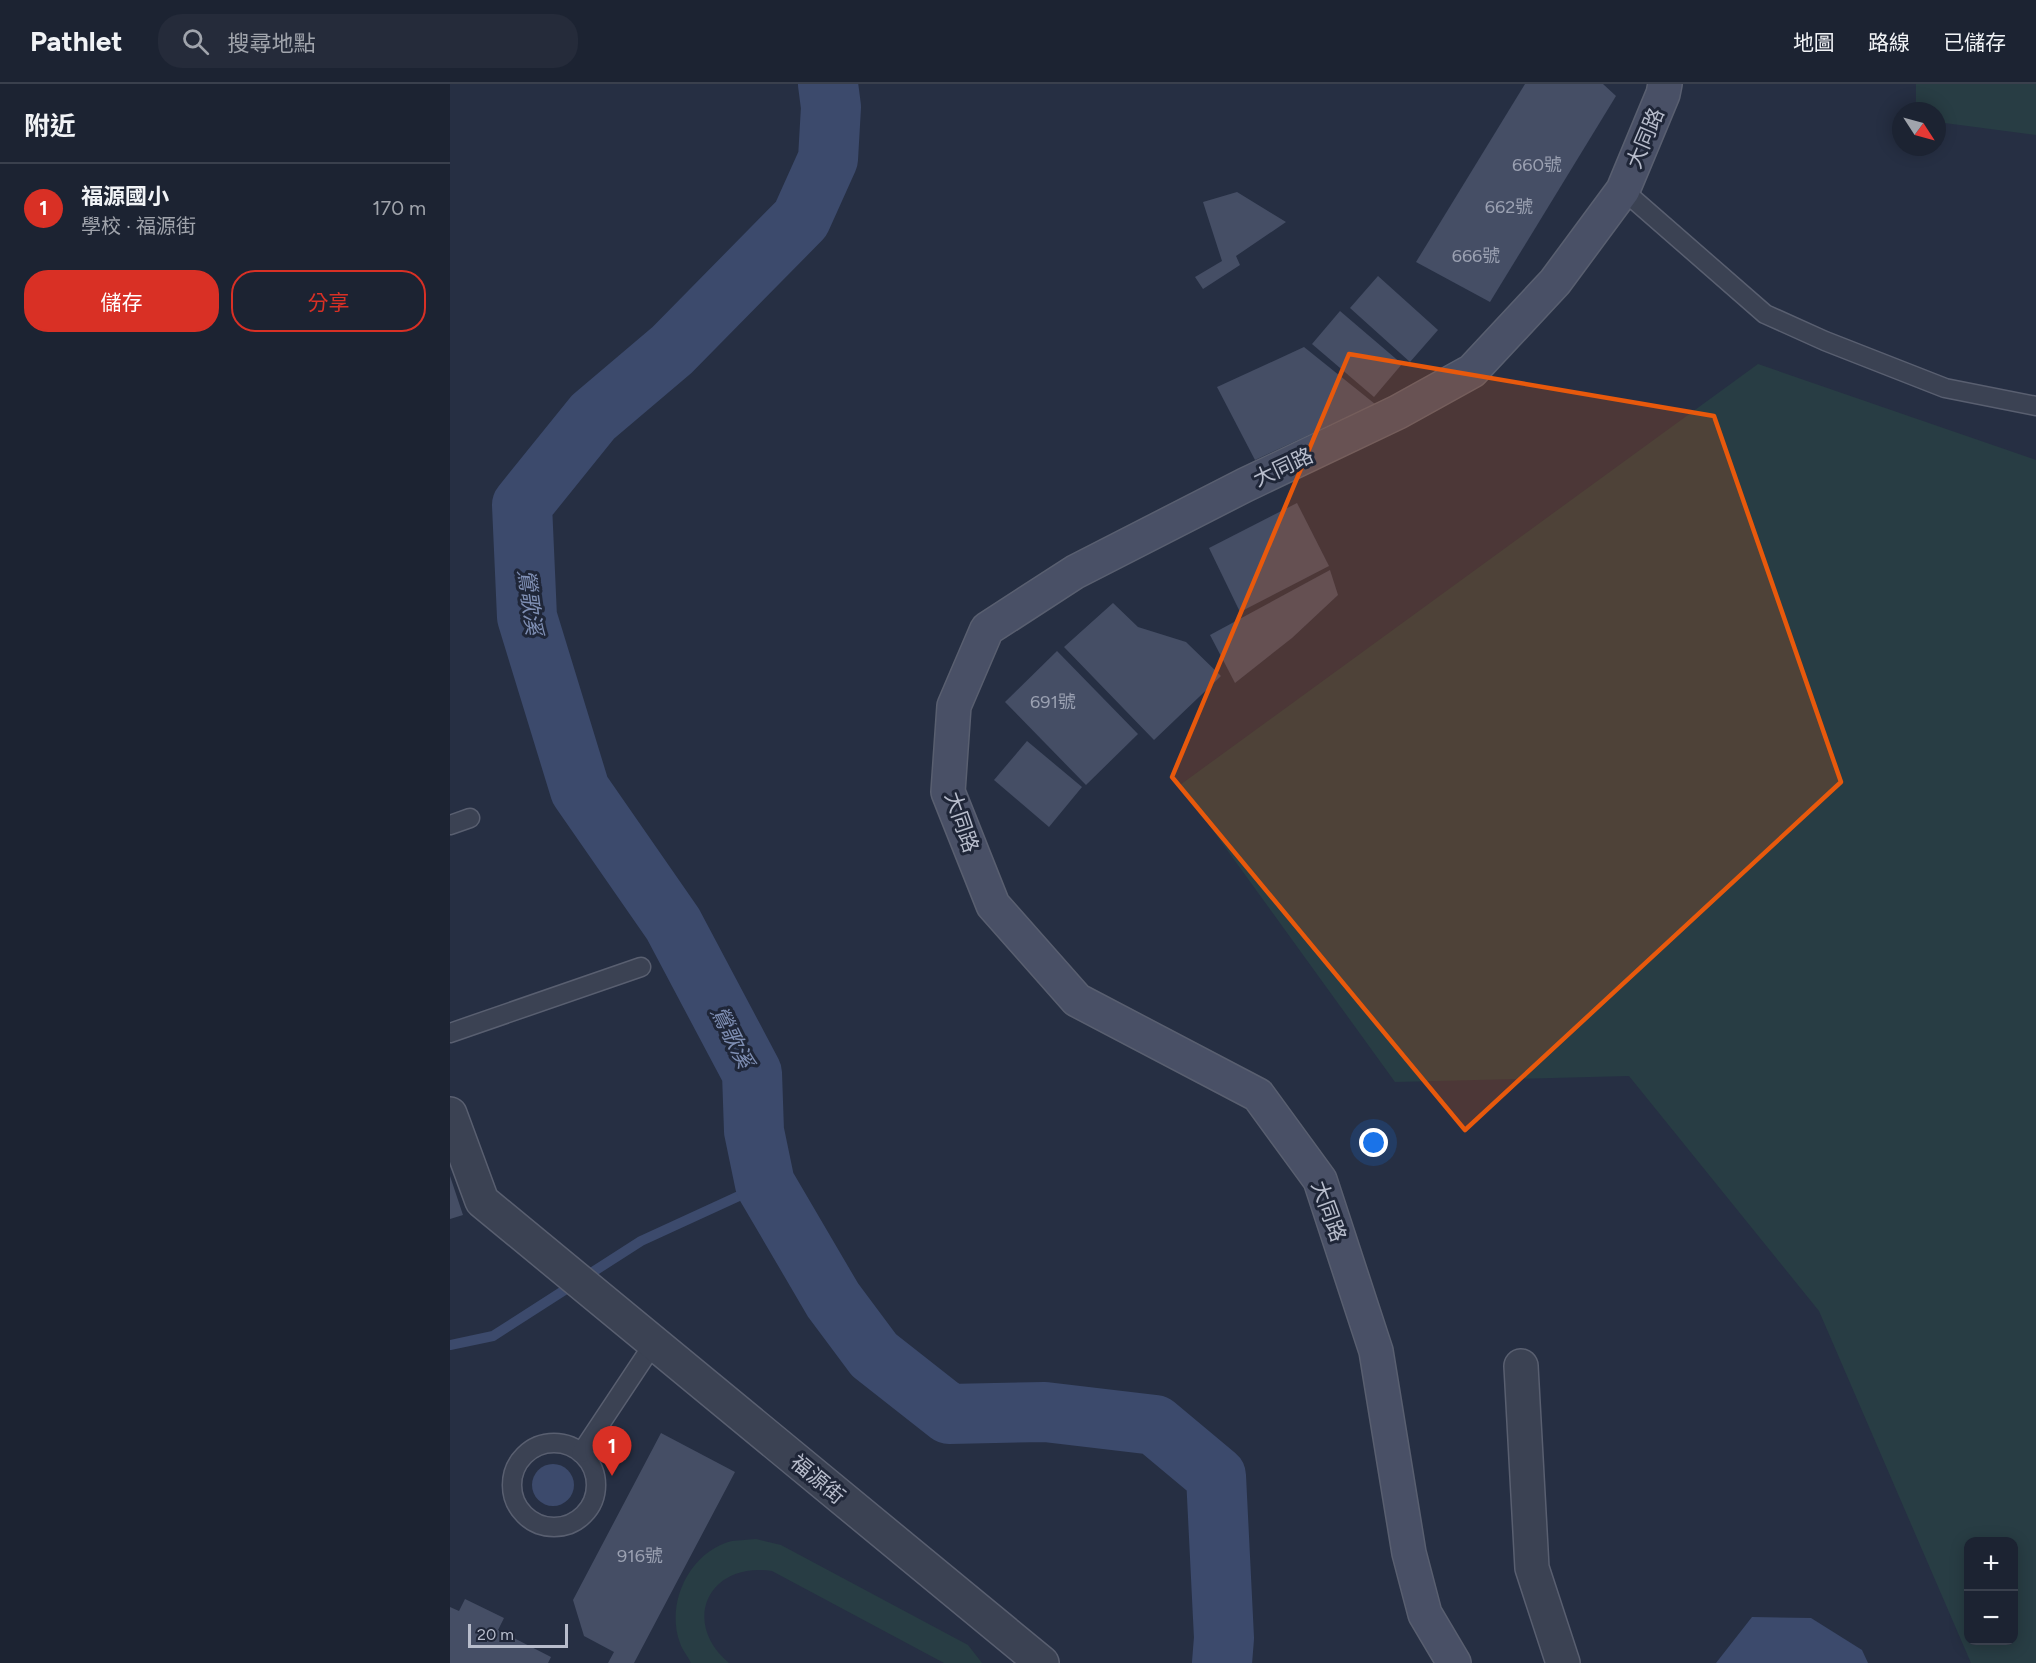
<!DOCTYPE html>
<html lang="zh-TW">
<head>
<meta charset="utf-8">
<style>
	:root { --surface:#1c2332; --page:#252b3a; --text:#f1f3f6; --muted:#a0a4ac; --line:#3a404d; --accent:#d93025 }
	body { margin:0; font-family:Figtree,"Noto Sans TC",sans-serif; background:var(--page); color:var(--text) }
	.controls { position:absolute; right:18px; bottom:18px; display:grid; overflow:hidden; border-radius:12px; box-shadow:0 3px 15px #0003 }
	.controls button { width:54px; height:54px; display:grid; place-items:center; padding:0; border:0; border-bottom:2px solid var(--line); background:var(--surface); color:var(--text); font:30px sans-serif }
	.compass { position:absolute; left:1442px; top:18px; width:54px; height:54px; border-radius:50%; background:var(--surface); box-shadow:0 3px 15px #0003; rotate:126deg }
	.scale { position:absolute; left:18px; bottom:15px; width:100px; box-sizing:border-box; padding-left:6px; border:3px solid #b8bdcc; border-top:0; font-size:16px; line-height:21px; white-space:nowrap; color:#b8bdcc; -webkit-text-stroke:4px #1f2638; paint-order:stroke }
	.you { position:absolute; left:924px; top:1059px; width:21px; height:21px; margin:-15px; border:4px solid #fff; border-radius:50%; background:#1a73e8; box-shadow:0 0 0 9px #1a73e833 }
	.badge { display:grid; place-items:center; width:39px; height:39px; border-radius:50%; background:var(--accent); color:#fff; font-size:20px; font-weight:700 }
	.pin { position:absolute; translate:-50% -50px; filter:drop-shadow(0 2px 3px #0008) }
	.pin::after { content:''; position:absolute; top:32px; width:21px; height:18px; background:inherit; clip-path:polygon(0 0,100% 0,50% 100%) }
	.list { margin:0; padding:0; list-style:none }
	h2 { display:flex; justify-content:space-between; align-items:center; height:78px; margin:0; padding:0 24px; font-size:26px }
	h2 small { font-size:20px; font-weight:400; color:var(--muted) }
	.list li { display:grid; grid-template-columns:39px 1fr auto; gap:18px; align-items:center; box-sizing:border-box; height:90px; padding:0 24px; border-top:2px solid var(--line) }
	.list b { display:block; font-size:22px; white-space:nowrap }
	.list p { margin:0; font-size:20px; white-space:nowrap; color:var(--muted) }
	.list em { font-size:20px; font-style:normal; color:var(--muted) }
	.actions { display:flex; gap:12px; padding:18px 24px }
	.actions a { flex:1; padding:14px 0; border:2px solid var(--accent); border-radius:24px; text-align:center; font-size:21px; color:var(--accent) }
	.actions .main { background:var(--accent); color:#fff }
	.icon { flex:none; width:33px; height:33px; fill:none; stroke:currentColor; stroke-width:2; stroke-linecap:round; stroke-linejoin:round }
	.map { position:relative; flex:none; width:1586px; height:1579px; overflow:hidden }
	header { display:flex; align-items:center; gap:36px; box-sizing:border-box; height:84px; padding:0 30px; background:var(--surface); border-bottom:2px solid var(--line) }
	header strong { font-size:28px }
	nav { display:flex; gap:33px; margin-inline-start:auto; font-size:21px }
	.search { width:420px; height:54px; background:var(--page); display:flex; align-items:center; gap:15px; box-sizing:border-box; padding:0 21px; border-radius:24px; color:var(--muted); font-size:22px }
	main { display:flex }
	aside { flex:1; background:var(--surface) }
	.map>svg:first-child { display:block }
</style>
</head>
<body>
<header>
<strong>Pathlet</strong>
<div class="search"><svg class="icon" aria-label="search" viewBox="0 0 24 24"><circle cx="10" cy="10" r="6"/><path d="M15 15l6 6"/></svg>搜尋地點</div>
<nav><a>地圖</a><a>路線</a><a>已儲存</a></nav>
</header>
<main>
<aside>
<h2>附近<small></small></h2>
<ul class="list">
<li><span class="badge">1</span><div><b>福源國小</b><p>學校 · 福源街</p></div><em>170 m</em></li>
</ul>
<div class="actions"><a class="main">儲存</a><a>分享</a></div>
</aside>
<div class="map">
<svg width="1586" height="1579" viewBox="0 0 1586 1579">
	<rect width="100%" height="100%" fill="#262f43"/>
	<g fill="#283d44" fill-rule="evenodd">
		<path d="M 1466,0 L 1586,0 L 1586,51 L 1487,38 L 1487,27 L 1466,27 Z"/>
		<path d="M 1308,280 L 1586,376 L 1586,1579 L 1521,1579 L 1369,1227 L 1179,992 L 945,998 L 730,701 ZM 1518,1458 L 1564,1458 L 1564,1556 L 1518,1556 Z"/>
		<path d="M 306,1455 L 331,1461 L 518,1561 L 532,1579 L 494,1579 L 322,1487 C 259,1477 230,1538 279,1579 L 241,1579 C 238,1572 232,1566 230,1559 C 215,1519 240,1467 282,1457 C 290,1456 298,1456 306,1455 Z"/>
	</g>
	<g fill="#3c4a6c">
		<circle cx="103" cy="1401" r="21"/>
		<path d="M 1302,1533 L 1361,1534 L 1412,1566 L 1418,1579 L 1266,1579 Z"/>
	</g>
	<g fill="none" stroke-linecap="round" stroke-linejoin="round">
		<path stroke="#3c4a6c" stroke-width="10" d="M 0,1261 L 43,1252 L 191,1157 L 315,1100"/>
		<path stroke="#3c4a6c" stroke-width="60" d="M 378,0 L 381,23 L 378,75 L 351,135 L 222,266 L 143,333 L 72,421 L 77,533 L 130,706 L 223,840 L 302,989 L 304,1047 L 315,1100 L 383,1216 L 424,1271 L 499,1330 L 595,1328 L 705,1341 L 766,1392 L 774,1554 L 772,1579"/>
	</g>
	<g fill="#454e65">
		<path d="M 1075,0 L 1153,0 L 1166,12 L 1040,218 L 966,178 Z"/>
		<path d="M 787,108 L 836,138 L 786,172 L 790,181 L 753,205 L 745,193 L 772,177 L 753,118 Z"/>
		<path d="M 928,192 L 988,246 L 960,278 L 900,224 Z"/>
		<path d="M 890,227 L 952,280 L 924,313 L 862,260 Z"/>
		<path d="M 854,263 L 925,320 L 805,376 L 767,303 Z"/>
		<path d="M 847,419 L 879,482 L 790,528 L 759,464 Z"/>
		<path d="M 880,486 L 888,511 L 842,554 L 785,599 L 760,551 Z"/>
		<path d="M 663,519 L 688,543 L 736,558 L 771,592 L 704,656 L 614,563 Z"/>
		<path d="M 607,567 L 688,650 L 636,701 L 555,618 Z"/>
		<path d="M 577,657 L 632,703 L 599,743 L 544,696 Z"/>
		<path d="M 0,1092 L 13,1131 L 0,1135 Z"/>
		<path d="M 211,1349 L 285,1388 L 184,1579 L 158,1579 L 164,1568 L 134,1552 L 123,1516 Z"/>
		<path d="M 15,1515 L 54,1534 L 48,1546 L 101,1573 L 98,1579 L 0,1579 L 0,1523 L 9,1527 Z"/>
	</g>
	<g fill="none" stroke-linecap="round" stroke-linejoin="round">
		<g stroke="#595f70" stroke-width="21">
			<g id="lane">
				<path d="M 1173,106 L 1315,230 L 1375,257 L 1495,304 L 1586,322"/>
				<path d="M 0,741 L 20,734"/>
				<path d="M 0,949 L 191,883"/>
				<circle cx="104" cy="1401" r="42"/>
				<path d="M 131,1369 L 204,1259"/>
			</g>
		</g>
		<g stroke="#595f70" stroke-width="36">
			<g id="street">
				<path d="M 0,1030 L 32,1117 L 592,1579"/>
				<path d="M 1071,1282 L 1082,1484 L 1113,1579"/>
			</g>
		</g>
		<g stroke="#595f70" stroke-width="36">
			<path id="secondary" d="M 1004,1579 L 975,1530 L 959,1469 L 926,1267 L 870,1096 L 808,1011 L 627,916 L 543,821 L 498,708 L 504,622 L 537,545 L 625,488 L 795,401 L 948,328 L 1022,287 L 1105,198 L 1173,106 L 1213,10 L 1215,0"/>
		</g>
		<use href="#lane" stroke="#3b4253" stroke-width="18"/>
		<use href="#street" stroke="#3b4253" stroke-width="33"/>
		<use href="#secondary" stroke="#495066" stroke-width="33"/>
	</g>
	<path fill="#e8590c" fill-opacity="0.2" stroke="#e8590c" stroke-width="4.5" stroke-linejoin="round" d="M 899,270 L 1264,332 L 1391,698 L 1015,1046 L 722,693 Z"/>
	<g text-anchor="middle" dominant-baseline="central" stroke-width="6" stroke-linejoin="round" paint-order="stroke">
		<g font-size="18" fill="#9ba1b2">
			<text x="1087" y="81">660號</text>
			<text x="1059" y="123">662號</text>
			<text x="1026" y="172">666號</text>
			<text x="603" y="618">691號</text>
			<text x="190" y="1472">916號</text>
		</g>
		<g font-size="21" fill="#b8bdcc" stroke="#1f2638">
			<text transform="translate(1195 54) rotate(-67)">大同路</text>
			<text transform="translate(833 383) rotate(-25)">大同路</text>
			<text transform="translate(512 738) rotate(71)">大同路</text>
			<text transform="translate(879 1127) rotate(70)">大同路</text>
			<text transform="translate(368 1395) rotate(40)">福源街</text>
		</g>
		<g font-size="22" font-style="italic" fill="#7f8fb4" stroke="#1f2638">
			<text transform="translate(80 518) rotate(82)">鶯歌溪</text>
			<text transform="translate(282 953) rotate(63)">鶯歌溪</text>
		</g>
	</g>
</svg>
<div class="controls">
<button>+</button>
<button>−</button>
</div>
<svg class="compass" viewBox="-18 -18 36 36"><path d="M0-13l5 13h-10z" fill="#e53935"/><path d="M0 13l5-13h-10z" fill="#a0a4ac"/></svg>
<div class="scale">20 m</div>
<div class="you"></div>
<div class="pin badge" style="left:162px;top:1392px">1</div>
</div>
</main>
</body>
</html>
